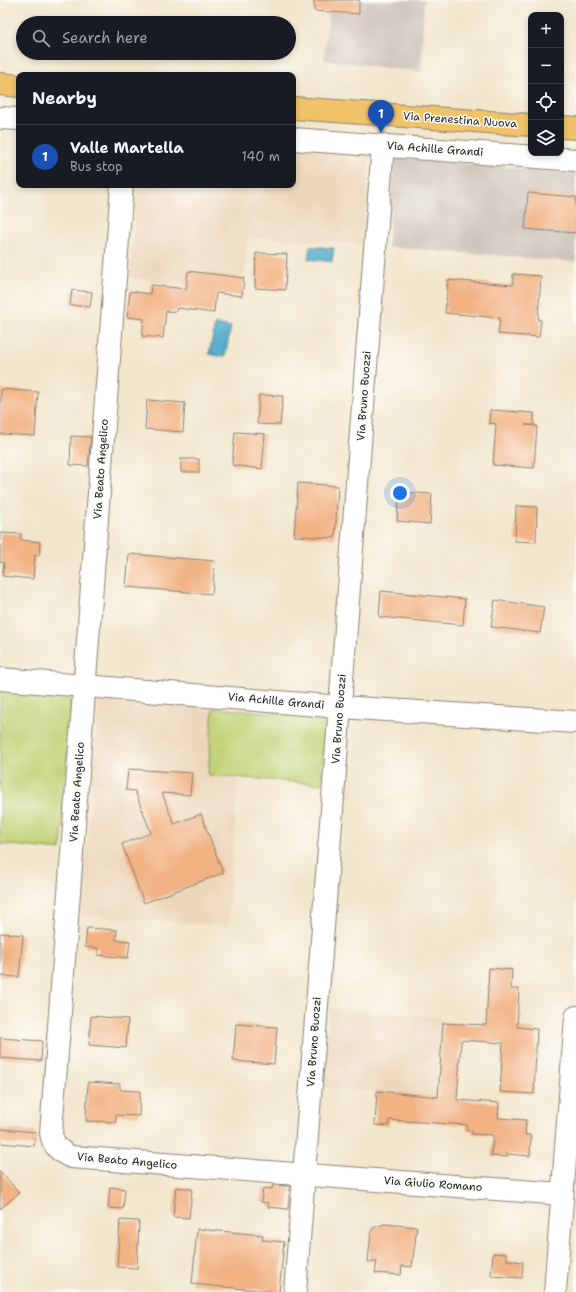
<!DOCTYPE html>
<html lang="en">
<head>
<meta charset="utf-8">
<style>
	:root { --surface:#171b24; --page:#20242c; --text:#f1f3f6; --muted:#9ea1a6; --line:#363941; --accent:#0f766e }
	body { margin:0; font-family:"Shantell Sans",sans-serif; background:var(--page); color:var(--text) }
	.controls { position:absolute; right:12px; top:12px; display:grid; overflow:hidden; border-radius:8px; box-shadow:0 2px 6px #0003 }
	.controls button { width:36px; height:36px; display:grid; place-items:center; padding:0; border:0; border-bottom:1px solid var(--line); background:var(--surface); color:var(--text); font:20px sans-serif }
	.you { position:absolute; left:400px; top:493px; width:14px; height:14px; margin:-10px; border:3px solid #fff; border-radius:50%; background:#1a73e8; box-shadow:0 0 0 6px #1a73e833 }
	.badge { display:grid; place-items:center; width:26px; height:26px; border-radius:50%; background:var(--accent); color:#fff; font-size:13px; font-weight:700 }
	.pin { position:absolute; translate:-50% -33px; filter:drop-shadow(0 1px 2px #0008) }
	.pin::after { content:''; position:absolute; top:21px; width:14px; height:12px; background:inherit; clip-path:polygon(0 0,100% 0,50% 100%) }
	.list { margin:0; padding:0; list-style:none }
	h2 { display:flex; justify-content:space-between; align-items:center; height:52px; margin:0; padding:0 16px; font-size:17px }
	h2 small { font-size:13px; font-weight:400; color:var(--muted) }
	.list li { display:grid; grid-template-columns:26px 1fr auto; gap:12px; align-items:center; box-sizing:border-box; height:64px; padding:0 16px; border-top:1px solid var(--line) }
	.list b { display:block; font-size:15px; white-space:nowrap }
	.list p { margin:0; font-size:13px; white-space:nowrap; color:var(--muted) }
	.list em { font-size:13px; font-style:normal; color:var(--muted) }
	.icon { flex:none; width:22px; height:22px; fill:none; stroke:currentColor; stroke-width:2; stroke-linecap:round; stroke-linejoin:round }
	.map { position:relative; flex:none; width:576px; height:1292px; overflow:hidden }
	.search { position:absolute; background:var(--surface); box-shadow:0 2px 6px #0003; left:16px; top:16px; width:280px; height:44px; display:flex; align-items:center; gap:10px; box-sizing:border-box; padding:0 14px; border-radius:22px; color:var(--muted); font-size:15px }
	.panel { position:absolute; background:var(--surface); box-shadow:0 2px 6px #0003; left:16px; top:72px; width:280px; height:116px; border-radius:8px }
	.map>svg:first-child { display:block }
</style>
</head>
<body>
<div class="map">
<svg width="576" height="1292" viewBox="0 0 576 1292">
	<rect width="100%" height="100%" fill="#fdfcf7"/>
	<filter id="ink" filterUnits="userSpaceOnUse"><feTurbulence type="fractalNoise" baseFrequency=".025" numOctaves="2"/><feDisplacementMap in="SourceGraphic" scale="8" xChannelSelector="R" yChannelSelector="G"/><feConvolveMatrix kernelMatrix="1 2 1 2 8 2 1 2 1" color-interpolation-filters="sRGB"/></filter>
	<filter id="wash" filterUnits="userSpaceOnUse"><feTurbulence type="fractalNoise" baseFrequency=".012" numOctaves="4" result="noise"/><feDisplacementMap in="SourceGraphic" scale="16" xChannelSelector="R" yChannelSelector="G"/><feGaussianBlur stdDeviation="0.9" result="paint"/><feColorMatrix in="noise" values="0 0 0 0 0 0 0 0 0 0 0 0 0 0 0 0 0 1.4 0 .05"/><feComposite in="paint" operator="in"/></filter>
	<g filter="url(#wash)">
		<rect width="100%" height="100%" fill="#f2e6cc"/>
		<g fill="#edd7bb">
			<path d="M 293,147 L 369,154 L 364,244 L 248,237 L 244,278 L 188,272 L 186,286 L 130,277 L 137,185 L 293,185 Z"/>
			<path d="M 99,698 L 213,708 L 208,775 L 238,778 L 228,926 L 81,915 Z"/>
			<path d="M 330,1009 L 440,1017 L 436,1097 L 323,1087 Z"/>
		</g>
		<g fill="#ccc2b9">
			<path d="M 329,0 L 424,0 L 421,72 L 324,60 Z"/>
			<path d="M 394,158 L 576,173 L 576,262 L 388,247 Z"/>
		</g>
		<g fill="#c0d275" stroke="#6e7748">
			<path d="M 0,689 L 71,696 L 61,850 L 0,844 Z"/>
			<path d="M 213,708 L 327,717 L 321,784 L 208,775 Z"/>
		</g>
		<g fill="#4aa8c9" stroke="#336272">
			<path d="M 310,246 L 334,248 L 332,262 L 308,259 Z"/>
			<path d="M 215,324 L 231,327 L 225,357 L 209,354 Z"/>
		</g>
		<g id="blocks">
			<g fill="#f2b284">
				<path d="M 314,0 L 359,0 L 359,14 L 314,11 Z"/>
				<path d="M 528,193 L 576,197 L 576,233 L 525,229 Z"/>
				<path d="M 256,253 L 287,254 L 285,290 L 255,288 Z"/>
				<path d="M 188,271 L 244,278 L 242,296 L 216,293 L 214,313 L 177,308 L 176,312 L 166,311 L 163,338 L 142,336 L 144,319 L 127,317 L 130,291 L 150,294 L 151,285 L 186,289 Z"/>
				<path d="M 513,274 L 541,276 L 538,320 L 541,320 L 539,337 L 498,334 L 500,318 L 445,313 L 448,280 L 513,285 Z"/>
				<path d="M 72,290 L 92,292 L 90,307 L 70,305 Z"/>
				<path d="M 1,389 L 38,392 L 35,436 L 0,434 Z"/>
				<path d="M 259,395 L 283,396 L 280,425 L 257,424 Z"/>
				<path d="M 147,400 L 185,403 L 183,432 L 145,429 Z"/>
				<path d="M 490,410 L 534,413 L 534,425 L 525,425 L 537,426 L 534,468 L 493,465 L 496,424 L 489,423 Z"/>
				<path d="M 235,432 L 265,434 L 262,469 L 232,465 Z"/>
				<path d="M 71,436 L 91,437 L 88,466 L 70,465 Z"/>
				<rect x="181" y="459" width="18" height="13"/>
				<path d="M 298,483 L 338,486 L 335,538 L 294,536 Z"/>
				<path d="M 399,492 L 432,494 L 430,524 L 397,521 Z"/>
				<path d="M 516,506 L 537,507 L 536,542 L 515,541 Z"/>
				<path d="M 0,533 L 21,534 L 21,540 L 40,542 L 39,556 L 35,555 L 33,579 L 2,576 L 4,563 L 0,562 Z"/>
				<path d="M 129,554 L 215,561 L 212,594 L 126,587 Z"/>
				<path d="M 381,591 L 465,599 L 463,625 L 379,617 Z"/>
				<path d="M 495,600 L 544,607 L 540,633 L 491,627 Z"/>
				<path d="M 128,769 L 192,773 L 190,795 L 162,793 L 174,824 L 201,814 L 223,873 L 144,903 L 122,844 L 151,833 L 135,791 L 126,790 Z"/>
				<path d="M 87,928 L 117,930 L 116,940 L 130,941 L 128,958 L 98,955 L 98,948 L 85,947 Z"/>
				<path d="M 0,933 L 23,935 L 19,977 L 0,976 Z"/>
				<path d="M 489,968 L 512,970 L 511,989 L 519,989 L 517,1027 L 537,1029 L 534,1094 L 500,1092 L 503,1043 L 461,1040 L 457,1100 L 499,1103 L 498,1118 L 526,1120 L 525,1135 L 531,1135 L 530,1156 L 507,1154 L 507,1157 L 491,1156 L 493,1135 L 472,1134 L 472,1131 L 466,1130 L 467,1125 L 389,1120 L 389,1126 L 375,1125 L 377,1091 L 438,1097 L 443,1023 L 486,1025 Z"/>
				<path d="M 91,1016 L 128,1019 L 126,1048 L 89,1045 Z"/>
				<path d="M 236,1024 L 277,1027 L 274,1064 L 233,1061 Z"/>
				<path d="M 0,1038 L 42,1041 L 41,1061 L 0,1058 Z"/>
				<path d="M 88,1082 L 120,1084 L 120,1090 L 140,1091 L 139,1116 L 116,1115 L 116,1122 L 86,1121 Z"/>
				<path d="M 0,1129 L 36,1132 L 34,1146 L 0,1143 Z"/>
				<path d="M 0,1171 L 19,1193 L 0,1209 Z"/>
				<path d="M 273,1185 L 290,1186 L 288,1209 L 268,1207 L 268,1203 L 261,1202 L 263,1188 L 272,1189 Z"/>
				<path d="M 110,1187 L 125,1189 L 123,1209 L 108,1208 Z"/>
				<path d="M 176,1187 L 192,1189 L 189,1218 L 173,1217 Z"/>
				<path d="M 120,1220 L 139,1221 L 137,1268 L 117,1267 Z"/>
				<path d="M 384,1224 L 417,1227 L 412,1267 L 402,1266 L 401,1275 L 375,1273 L 377,1262 L 368,1262 L 371,1231 L 373,1228 Z"/>
				<path d="M 197,1229 L 263,1235 L 262,1240 L 284,1242 L 279,1292 L 192,1284 Z"/>
				<path d="M 493,1253 L 507,1254 L 507,1260 L 523,1262 L 522,1278 L 491,1276 Z"/>
			</g>
		</g>
	</g>
	<g filter="url(#ink)">
		<use href="#blocks" fill-opacity="0" stroke="#878174" stroke-width="1"/>
		<g fill="none" stroke-linecap="round" stroke-linejoin="round">
			<g stroke="#878174" stroke-width="24">
				<g id="minor">
					<path d="M 0,118 L 19,119"/>
					<path d="M 293,139 L 576,160"/>
					<path d="M 122,185 L 51,1133 C 53,1146 59,1151 71,1157 L 562,1194"/>
					<path d="M 0,679 L 340,707 L 576,722"/>
					<path d="M 295,1292 L 383,145"/>
					<path d="M 555,1292 L 576,1017"/>
				</g>
			</g>
			<g stroke="#878174" stroke-width="24">
				<g id="major">
					<path d="M 0,84 L 19,86"/>
					<path d="M 293,108 L 531,125"/>
					<path d="M 561,127 L 576,128"/>
				</g>
			</g>
			<use href="#minor" stroke="#fff" stroke-width="22"/>
			<use href="#major" stroke="#f1c369" stroke-width="22"/>
		</g>
	</g>
	<g text-anchor="middle" dominant-baseline="central" stroke-width="3" stroke-linejoin="round" paint-order="stroke">
		<g font-size="11" fill="#1c1c1c" stroke="#fdfcf7">
			<text transform="translate(460 120) rotate(4)">Via Prenestina Nuova</text>
			<text transform="translate(435 149) rotate(4)">Via Achille Grandi</text>
			<text transform="translate(364 396) rotate(-86)">Via Bruno Buozzi</text>
			<text transform="translate(101 469) rotate(-86)">Via Beato Angelico</text>
			<text transform="translate(276 701) rotate(5)">Via Achille Grandi</text>
			<text transform="translate(339 719) rotate(-86)">Via Bruno Buozzi</text>
			<text transform="translate(77 792) rotate(-86)">Via Beato Angelico</text>
			<text transform="translate(314 1042) rotate(-86)">Via Bruno Buozzi</text>
			<text transform="translate(127 1161) rotate(5)">Via Beato Angelico</text>
			<text transform="translate(433 1184) rotate(4)">Via Giulio Romano</text>
		</g>
	</g>
</svg>
<div class="controls">
<button>+</button>
<button>−</button>
<button><svg class="icon" aria-label="locate" viewBox="0 0 24 24"><circle cx="12" cy="12" r="6"/><path d="M12 2v4M12 18v4M2 12h4M18 12h4"/></svg></button>
<button><svg class="icon" aria-label="layers" viewBox="0 0 24 24"><path d="M12 4l9 5-9 5-9-5zM3 14l9 5 9-5"/></svg></button>
</div>
<div class="you"></div>
<div class="pin badge" style="left:381px;top:133px;background:#1a4fb4">1</div>
<div class="search"><svg class="icon" aria-label="search" viewBox="0 0 24 24"><circle cx="10" cy="10" r="6"/><path d="M15 15l6 6"/></svg>Search here</div>
<section class="panel">
<h2>Nearby<small></small></h2>
<ul class="list">
<li><span class="badge" style="background:#1a4fb4">1</span><div><b>Valle Martella</b><p>Bus stop</p></div><em>140 m</em></li>
</ul>
</section>
</div>
</body>
</html>
